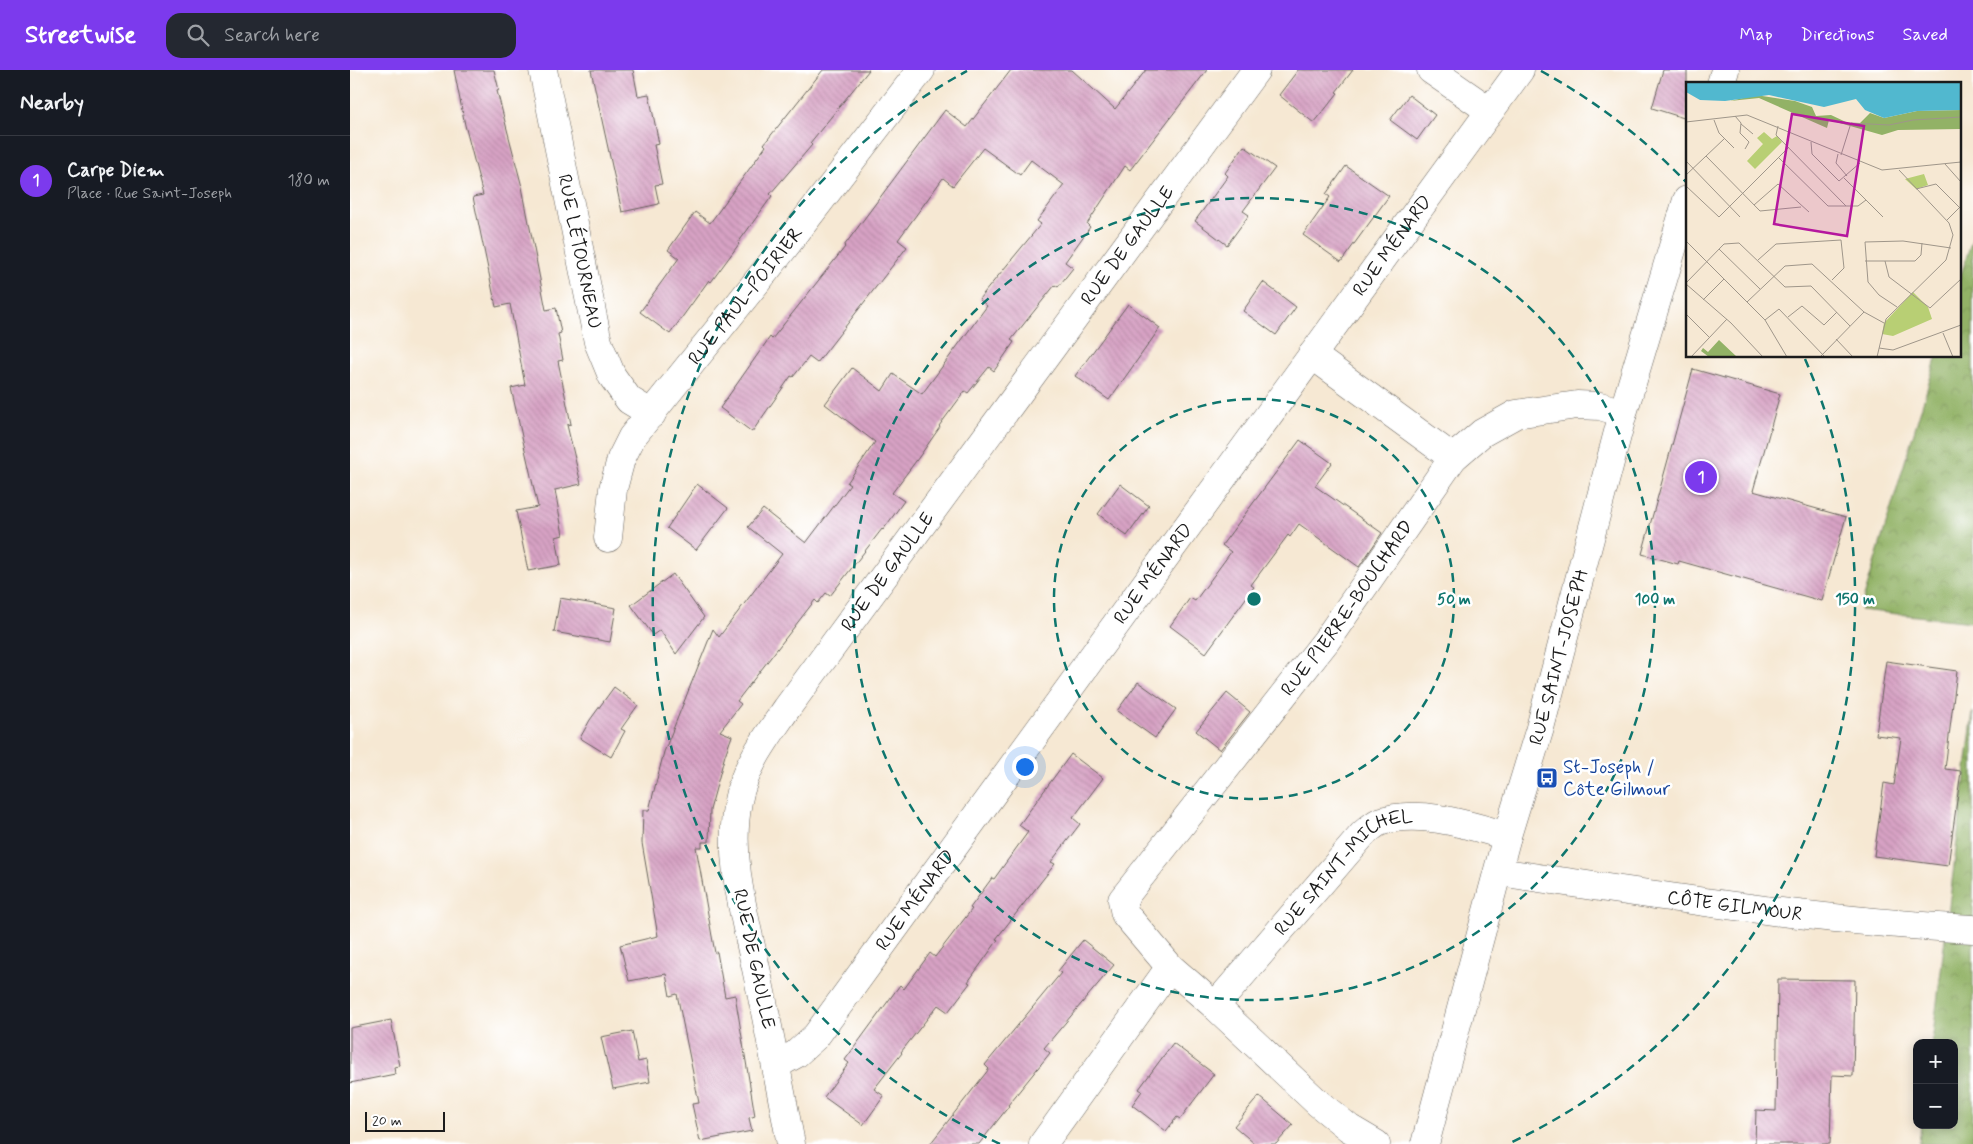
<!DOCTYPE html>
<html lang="en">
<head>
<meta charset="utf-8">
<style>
	:root { --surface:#171b24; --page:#242831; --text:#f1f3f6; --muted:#9ea1a6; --line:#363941; --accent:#7c3aed }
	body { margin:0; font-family:Mynerve,sans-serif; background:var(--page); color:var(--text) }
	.controls { position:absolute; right:15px; bottom:15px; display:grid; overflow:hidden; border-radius:10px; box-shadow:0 2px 12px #0003 }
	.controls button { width:45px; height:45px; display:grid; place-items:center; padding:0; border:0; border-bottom:1px solid var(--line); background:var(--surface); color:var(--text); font:25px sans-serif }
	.scale { position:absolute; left:15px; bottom:12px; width:80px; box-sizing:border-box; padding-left:5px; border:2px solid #1c1c1c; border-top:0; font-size:14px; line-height:18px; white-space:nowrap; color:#1c1c1c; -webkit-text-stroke:4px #fff; paint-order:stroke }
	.you { position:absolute; left:674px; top:696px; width:18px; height:18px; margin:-12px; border:4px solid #fff; border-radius:50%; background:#1a73e8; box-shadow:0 0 0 8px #1a73e833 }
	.badge { display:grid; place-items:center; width:32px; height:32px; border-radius:50%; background:var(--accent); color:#fff; font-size:16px; font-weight:700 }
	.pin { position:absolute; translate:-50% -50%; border:2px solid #fff; box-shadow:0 1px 5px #0006 }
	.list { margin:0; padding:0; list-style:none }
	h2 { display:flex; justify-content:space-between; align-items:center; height:65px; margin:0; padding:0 20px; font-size:21px }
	h2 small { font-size:16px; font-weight:400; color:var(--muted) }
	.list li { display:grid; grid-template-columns:32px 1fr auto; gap:15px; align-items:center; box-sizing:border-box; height:90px; padding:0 20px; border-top:1px solid var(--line) }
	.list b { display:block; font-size:19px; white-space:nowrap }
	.list p { margin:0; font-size:16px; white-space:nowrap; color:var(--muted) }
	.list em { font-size:16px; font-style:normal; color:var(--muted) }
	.icon { flex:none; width:28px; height:28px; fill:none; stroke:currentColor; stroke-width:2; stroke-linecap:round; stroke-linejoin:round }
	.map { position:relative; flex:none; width:1623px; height:1074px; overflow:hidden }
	header { display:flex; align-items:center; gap:30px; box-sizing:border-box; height:70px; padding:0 25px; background:var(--accent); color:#fff }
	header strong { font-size:24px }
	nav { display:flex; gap:28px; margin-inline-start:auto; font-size:18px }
	.search { width:350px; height:45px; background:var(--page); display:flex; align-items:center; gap:12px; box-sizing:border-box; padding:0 18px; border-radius:15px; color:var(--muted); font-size:19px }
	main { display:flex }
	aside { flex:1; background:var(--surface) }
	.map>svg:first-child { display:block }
</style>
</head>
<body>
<header>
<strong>Streetwise</strong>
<div class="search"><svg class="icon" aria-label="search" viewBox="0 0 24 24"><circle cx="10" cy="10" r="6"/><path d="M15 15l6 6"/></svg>Search here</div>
<nav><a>Map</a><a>Directions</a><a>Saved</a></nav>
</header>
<main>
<aside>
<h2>Nearby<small></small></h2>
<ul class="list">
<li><span class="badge">1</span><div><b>Carpe Diem</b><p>Place · Rue Saint-Joseph</p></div><em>180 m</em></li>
</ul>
</aside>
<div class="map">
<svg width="1623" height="1074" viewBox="0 0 1623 1074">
	<defs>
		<pattern id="forest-crowns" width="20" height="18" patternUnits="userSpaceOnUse" patternTransform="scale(1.25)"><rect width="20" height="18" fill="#92b266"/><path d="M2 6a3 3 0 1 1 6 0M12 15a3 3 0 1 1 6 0" fill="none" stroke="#7d9858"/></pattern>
		<pattern id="building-back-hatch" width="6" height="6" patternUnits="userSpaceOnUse" patternTransform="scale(1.25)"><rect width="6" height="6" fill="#d7a2c4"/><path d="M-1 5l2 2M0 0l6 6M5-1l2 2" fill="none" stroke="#b88ba8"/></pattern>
	</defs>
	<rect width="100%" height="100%" fill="#fff"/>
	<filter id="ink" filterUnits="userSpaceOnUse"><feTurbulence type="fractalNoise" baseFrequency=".02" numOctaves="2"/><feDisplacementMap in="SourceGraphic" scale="10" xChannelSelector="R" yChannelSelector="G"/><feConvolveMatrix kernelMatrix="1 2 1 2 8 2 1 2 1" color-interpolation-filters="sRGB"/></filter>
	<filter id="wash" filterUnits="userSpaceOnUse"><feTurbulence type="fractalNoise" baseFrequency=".0096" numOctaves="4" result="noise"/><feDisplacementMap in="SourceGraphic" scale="20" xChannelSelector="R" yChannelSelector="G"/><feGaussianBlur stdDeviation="1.12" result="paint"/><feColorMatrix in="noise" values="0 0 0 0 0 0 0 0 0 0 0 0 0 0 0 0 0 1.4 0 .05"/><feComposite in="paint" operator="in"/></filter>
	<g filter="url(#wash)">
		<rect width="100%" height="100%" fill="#f6e8d3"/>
		<g fill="url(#forest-crowns)" stroke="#576741">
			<path d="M 1623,166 L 1623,552 L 1510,540 L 1587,286 L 1609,286 L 1609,211 Z"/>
			<path d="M 1623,642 L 1623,1074 L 1569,1074 L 1571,1055 L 1604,1055 L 1604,973 L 1582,973 Z"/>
		</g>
		<g id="blocks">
			<g fill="url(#building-back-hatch)">
				<path d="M 104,0 L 144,0 L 149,20 L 147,21 L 172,117 L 196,240 L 206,238 L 211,263 L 208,264 L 213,290 L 208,291 L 221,354 L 217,355 L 231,414 L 205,420 L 213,465 L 206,467 L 211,495 L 178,501 L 166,441 L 188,437 L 161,318 L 175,315 L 160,234 L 146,237 L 123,127 L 133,125 L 115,55 Z"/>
				<path d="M 241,0 L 283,0 L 288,26 L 299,24 L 309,74 L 304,75 L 312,114 L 305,115 L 309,134 L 272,142 Z"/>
				<path d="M 473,0 L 519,0 L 460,73 L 462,75 L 420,124 L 422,126 L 388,173 L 389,174 L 361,212 L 359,210 L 320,264 L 290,242 L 329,188 L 318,180 L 345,142 L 360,153 L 416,76 L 414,74 Z"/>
				<path d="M 661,0 L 722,0 L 765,39 L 796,0 L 857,0 L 780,100 L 775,96 L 737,154 L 740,157 L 715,192 L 723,198 L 708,217 L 705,215 L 661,270 L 664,272 L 644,301 L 639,297 L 618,323 L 615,321 L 589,356 L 590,357 L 569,387 L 542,423 L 554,431 L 533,460 L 532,459 L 480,526 L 476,523 L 468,533 L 465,530 L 387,631 L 391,634 L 370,661 L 382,666 L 375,685 L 360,740 L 359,772 L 352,772 L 352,777 L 346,777 L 365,883 L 367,882 L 375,927 L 385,925 L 405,1046 L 399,1048 L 402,1061 L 350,1071 L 342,1034 L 349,1033 L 327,924 L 320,926 L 316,904 L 279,911 L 270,875 L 308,866 L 292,773 L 293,740 L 299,740 L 314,682 L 363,559 L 369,567 L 432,484 L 398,457 L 413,439 L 456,473 L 500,415 L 497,413 L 525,372 L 475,334 L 502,298 L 532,321 L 543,304 L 572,324 L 637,236 L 629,229 L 691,154 L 687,151 L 714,115 L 681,90 L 670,105 L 633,78 L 603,116 L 593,108 L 548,170 L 557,177 L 467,293 L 459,287 L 443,307 L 441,306 L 402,362 L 370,338 L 420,267 L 422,269 L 495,177 L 494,176 L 595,40 L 617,57 Z"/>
				<path d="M 948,0 L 1003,0 L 986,22 L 988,23 L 964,53 L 929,25 Z"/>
				<path d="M 1313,0 L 1337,0 L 1337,49 L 1302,38 Z"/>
				<path d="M 1059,25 L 1085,45 L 1067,70 L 1040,50 Z"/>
				<path d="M 894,76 L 925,98 L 893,141 L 899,145 L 877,175 L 845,151 L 878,106 L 875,103 Z"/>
				<path d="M 996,96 L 1039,126 L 991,192 L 953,165 L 980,127 L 976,124 Z"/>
				<path d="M 913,212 L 946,237 L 926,265 L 893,241 Z"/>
				<path d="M 778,234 L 810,258 L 759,330 L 725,306 Z"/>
				<path d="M 1343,299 L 1430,324 L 1403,421 L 1496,447 L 1472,531 L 1329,491 L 1328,494 L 1292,484 Z"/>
				<path d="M 950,370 L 982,393 L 965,416 L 1032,463 L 1009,497 L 949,454 L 940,467 L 938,465 L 901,515 L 904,517 L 856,583 L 820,556 L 840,528 L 845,531 L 881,482 L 872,475 Z"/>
				<path d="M 347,414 L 378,438 L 346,480 L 317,458 Z"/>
				<path d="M 770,414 L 799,436 L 777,466 L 748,444 Z"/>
				<path d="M 323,504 L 354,547 L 326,584 L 310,560 L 303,565 L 281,535 Z"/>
				<path d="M 210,528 L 266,538 L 260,572 L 204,562 Z"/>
				<path d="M 1536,591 L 1607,601 L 1595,699 L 1611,701 L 1598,796 L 1524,786 L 1534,713 L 1544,715 L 1551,668 L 1526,665 Z"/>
				<path d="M 788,612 L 826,639 L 805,668 L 767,641 Z"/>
				<path d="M 264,617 L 288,635 L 271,659 L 275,661 L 261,687 L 230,668 L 240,650 Z"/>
				<path d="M 877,623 L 900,642 L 870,680 L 846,661 Z"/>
				<path d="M 721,684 L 753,708 L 723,748 L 730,754 L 701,792 L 705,794 L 646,869 L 648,870 L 618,912 L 620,913 L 598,942 L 588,935 L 551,982 L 552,983 L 524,1019 L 534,1026 L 513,1055 L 474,1027 L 499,993 L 495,990 L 550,915 L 554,919 L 580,883 L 585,887 L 622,839 L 620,838 L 642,808 L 644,809 L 678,762 L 669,755 Z"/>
				<path d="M 733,870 L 764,895 L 694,978 L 700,983 L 658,1035 L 659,1036 L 629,1074 L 580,1074 L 639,999 L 635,995 L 711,903 L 708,901 Z"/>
				<path d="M 1428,909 L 1505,910 L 1503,1006 L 1482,1005 L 1480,1074 L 1405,1074 L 1406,1040 L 1426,1041 Z"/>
				<path d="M 41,950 L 50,996 L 44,997 L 45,1004 L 0,1013 L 0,958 Z"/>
				<path d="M 282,961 L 288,992 L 296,990 L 300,1012 L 263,1019 L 251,967 Z"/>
				<path d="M 823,973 L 864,1004 L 830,1049 L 827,1047 L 816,1061 L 782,1035 L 792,1021 L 789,1019 Z"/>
				<path d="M 909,1026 L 943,1055 L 926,1074 L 905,1074 L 884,1056 Z"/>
			</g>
		</g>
	</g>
	<g filter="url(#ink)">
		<use href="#blocks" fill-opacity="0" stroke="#68635c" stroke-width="1"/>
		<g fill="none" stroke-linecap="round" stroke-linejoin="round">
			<g stroke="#68635c" stroke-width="29">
				<g id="minor">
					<path id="s1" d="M 193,0 L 248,272 L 262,306 L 279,330 L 302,344"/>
					<path d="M 1081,0 L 1140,41"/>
					<path d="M 1371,14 L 1375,0"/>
					<path d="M 962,285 L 1103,388"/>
					<path id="s2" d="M 258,468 L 263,419 L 271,389 L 282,367 L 430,183 L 571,0"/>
					<path id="s3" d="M 1148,802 C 1306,825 1463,851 1623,859"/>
					<path id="s4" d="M 865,936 L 1013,764 C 1018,760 1023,755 1029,752 C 1068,738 1119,755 1157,766"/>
					<path id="s5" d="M 426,995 L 446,984 L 466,966 L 1170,0"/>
					<path id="s6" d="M 441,1074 C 430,1017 419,960 407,903 C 395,847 377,788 388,731 C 394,697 418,666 437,638 L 906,0"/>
					<path d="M 693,1074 L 820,897"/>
					<path id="s7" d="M 1026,1074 L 999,1058 L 968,1033 L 865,936 L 820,897 L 775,844 L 772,830 L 976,571 L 1103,388 L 1132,363 L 1166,344 L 1227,335 L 1250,336 L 1273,343"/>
					<path id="s8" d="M 1075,1074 L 1157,766 L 1190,658 L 1273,343 L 1337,130"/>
				</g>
			</g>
			<use href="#minor" stroke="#fff" stroke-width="28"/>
		</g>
	</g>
	<g fill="none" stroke="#0f766e" stroke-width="2.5" stroke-dasharray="9 6">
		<circle cx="904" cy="529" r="200"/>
		<circle cx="904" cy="529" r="401"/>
		<path d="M650 1074A601 601 0 0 1 617 1M1191 1A601 601 0 0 1 1336 112M1455 289A601 601 0 0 1 1158 1074"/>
	</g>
	<defs>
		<g id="bus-square" transform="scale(1.125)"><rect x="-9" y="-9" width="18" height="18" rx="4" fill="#1a4fb4" stroke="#fff"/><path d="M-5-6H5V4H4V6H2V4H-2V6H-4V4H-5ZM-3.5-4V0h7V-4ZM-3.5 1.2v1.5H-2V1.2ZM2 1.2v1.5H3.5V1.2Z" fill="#fff"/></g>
	</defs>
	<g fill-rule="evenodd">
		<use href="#bus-square" x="1197" y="708"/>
	</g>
	<g text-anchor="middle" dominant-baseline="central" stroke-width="5" stroke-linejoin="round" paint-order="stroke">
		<g font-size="19" fill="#1c1c1c" stroke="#fff">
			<text stroke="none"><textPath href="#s6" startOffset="1029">RUE DE GAULLE</textPath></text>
			<text stroke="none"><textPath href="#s5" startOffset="1028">RUE MÉNARD</textPath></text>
			<text stroke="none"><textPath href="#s1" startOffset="185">RUE LÉTOURNEAU</textPath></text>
			<text stroke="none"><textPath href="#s2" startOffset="286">RUE PAUL-POIRIER</textPath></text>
			<text stroke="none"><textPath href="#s6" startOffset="624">RUE DE GAULLE</textPath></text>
			<text stroke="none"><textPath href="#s5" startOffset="622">RUE MÉNARD</textPath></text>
			<text stroke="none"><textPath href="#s7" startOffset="725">RUE PIERRE-BOUCHARD</textPath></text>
			<text stroke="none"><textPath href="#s8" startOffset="505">RUE SAINT-JOSEPH</textPath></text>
			<text stroke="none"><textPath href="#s4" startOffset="189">RUE SAINT-MICHEL</textPath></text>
			<text stroke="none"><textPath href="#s5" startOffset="218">RUE MÉNARD</textPath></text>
			<text stroke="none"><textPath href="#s3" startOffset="239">CÔTE GILMOUR</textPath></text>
			<text transform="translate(404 889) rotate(78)">RUE DE GAULLE</text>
		</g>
		<g font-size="19" fill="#164399" stroke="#fff" text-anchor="start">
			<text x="1213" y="697">St-Joseph /<tspan x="1213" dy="22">Côte Gilmour</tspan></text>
		</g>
	</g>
	<g transform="translate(1336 12)">
		<rect width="275" height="275" fill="#f6e8d3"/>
		<path d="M 70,13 L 109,19 L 126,25 L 130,34 L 145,33 L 162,41 L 174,41 L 184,31 L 198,36 L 231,29 L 275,28 L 275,47 L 212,48 L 196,53 L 143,38 L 141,46 L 73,16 L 44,19 ZM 33,258 L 51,275 L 23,275 L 15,269 L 17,266 L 22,270 Z" fill="#92b266"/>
		<path d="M 78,50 L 86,57 L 91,54 L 96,60 L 69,87 L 61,79 L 77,62 L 71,56 ZM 238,92 L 242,103 L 230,107 L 219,97 ZM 227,210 L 242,225 L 246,237 L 207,254 L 196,252 L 198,241 Z" fill="#b8cf74"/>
		<path d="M 0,0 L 275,0 L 275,28 L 231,29 L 198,36 L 179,28 L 170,17 L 138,25 L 83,13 L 39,19 L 14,18 L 0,10 Z" fill="#51b8cf"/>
		<path fill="none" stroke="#9f968a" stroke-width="1" d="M 49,34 L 55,41 L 54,51 L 63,60 L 59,67M 28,38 L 33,51 L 48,66M 0,40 L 61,33 L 196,88 L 275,80M 55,42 L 67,52M 92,44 L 90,53 L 160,124M 125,60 L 126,72 L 153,99 L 174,81M 152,72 L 150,81 L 161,94M 155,73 L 165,41 L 203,43 L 227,38 L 275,35M 20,74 L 74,129 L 115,125M 93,76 L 142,124 L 172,124 L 180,118M 0,79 L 54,135M 259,82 L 275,100M 0,93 L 38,57M 158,96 L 197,135M 0,104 L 33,135 L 103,65M 230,107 L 250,102 L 274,126M 68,123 L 92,102 L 123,130M 261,138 L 275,124M 0,159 L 79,238 L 101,275M 33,167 L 74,207M 72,178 L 90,162 L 155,158 L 158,186 L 146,198M 179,179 L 229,179 L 235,173 L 236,161M 199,179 L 203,195 L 244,226 L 275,197M 0,201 L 38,162 L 53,161 L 99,205 L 125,204 L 164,244M 0,202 L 45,241 L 77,275M 17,218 L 38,197M 61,220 L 99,184 L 126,182 L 178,230 L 198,241M 211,225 L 193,213 L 182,200 L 179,160 L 217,159 L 265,166M 0,232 L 23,255M 102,235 L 116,224 L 138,243 L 151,230M 79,238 L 93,227 L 139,275M 257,251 L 267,275M 150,257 L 167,275M 193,266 L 207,268 L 275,243M 5,275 L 41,237M 134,275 L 178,230M 191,275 L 200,237 L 260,178 L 267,153 L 263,141 L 213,88"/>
		<path fill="#b5179e" fill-opacity="0.15" stroke="#b5179e" stroke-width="2.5" d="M 106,32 L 178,44 L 161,154 L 88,142 Z"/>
		<rect width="275" height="275" fill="none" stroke="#1c1c1c" stroke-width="2.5"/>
	</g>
	<circle cx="904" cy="529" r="8" fill="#0f766e" stroke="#fff" stroke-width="2.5"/>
	<g font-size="15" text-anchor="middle" font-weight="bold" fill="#0f766e" stroke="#fff" stroke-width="5" stroke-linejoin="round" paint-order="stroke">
		<text x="1104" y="534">50 m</text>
		<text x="1305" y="534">100 m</text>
		<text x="1505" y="534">150 m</text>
	</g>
</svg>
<div class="controls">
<button>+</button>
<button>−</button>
</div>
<div class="scale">20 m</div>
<div class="you"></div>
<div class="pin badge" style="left:1351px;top:407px">1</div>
</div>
</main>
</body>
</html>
